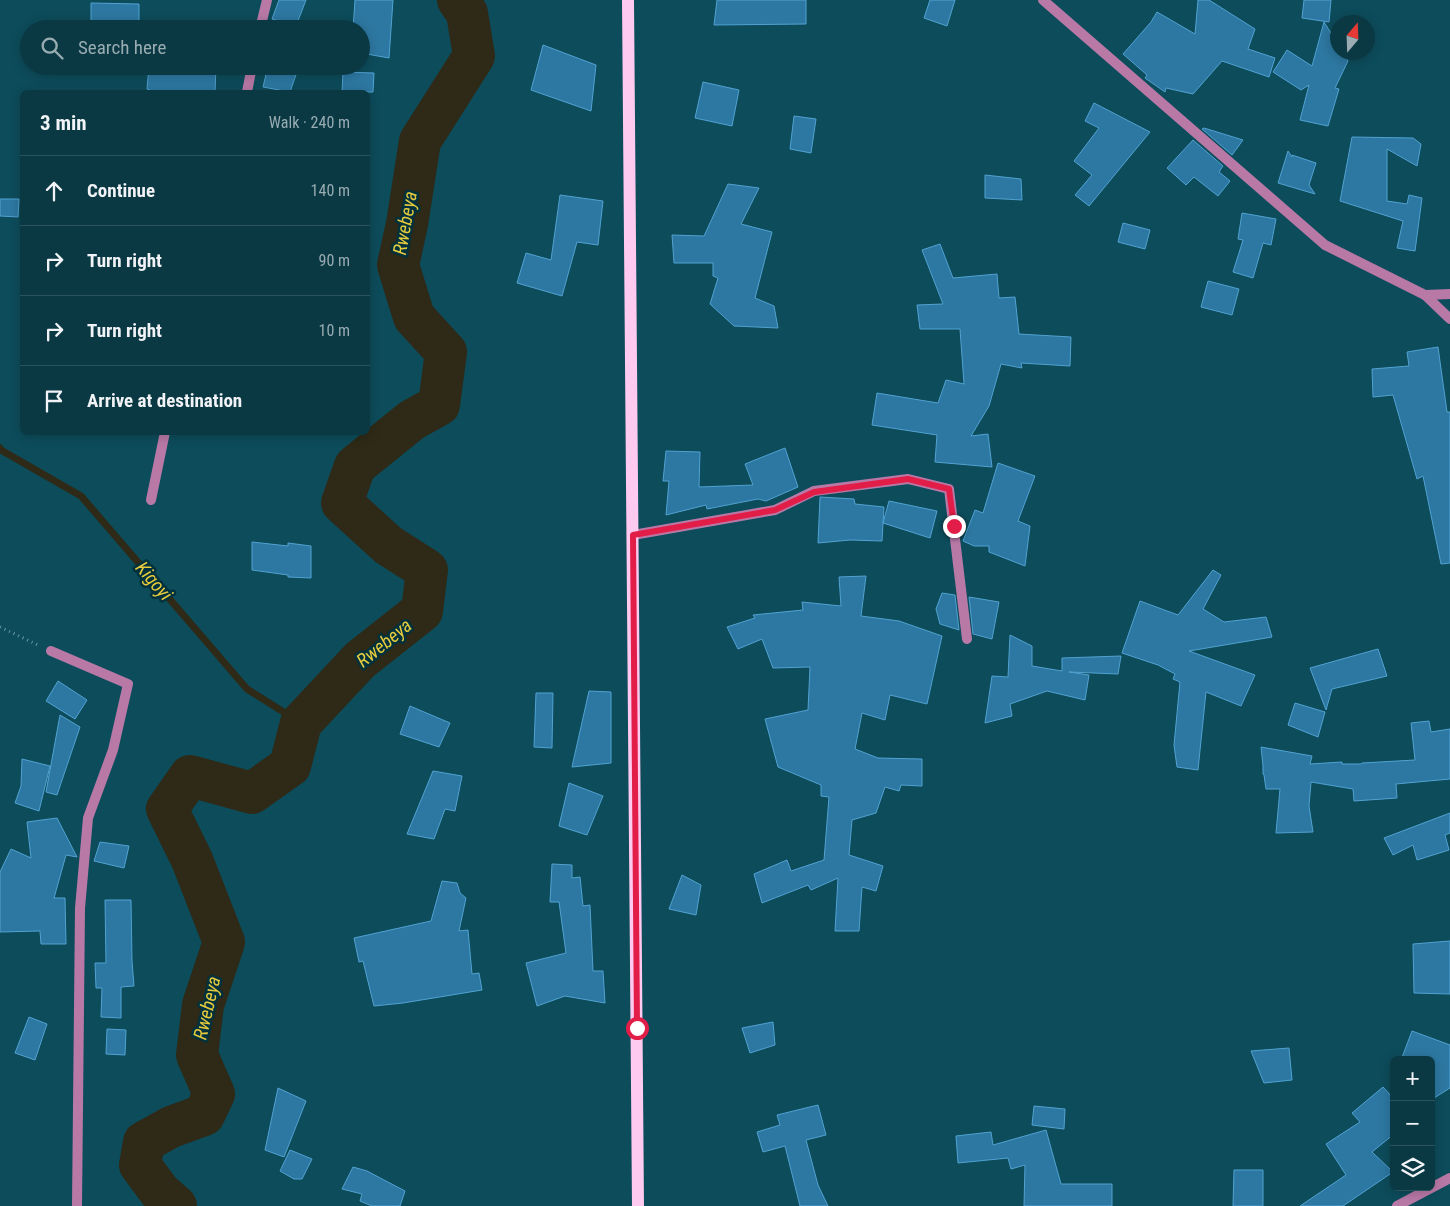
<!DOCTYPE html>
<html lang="en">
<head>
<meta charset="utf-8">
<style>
	:root { --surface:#0a3944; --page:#13404b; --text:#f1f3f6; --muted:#99acb2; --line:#2a535d }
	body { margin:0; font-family:"Roboto Condensed",sans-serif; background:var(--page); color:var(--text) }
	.controls { position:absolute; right:15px; bottom:15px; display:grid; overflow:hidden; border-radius:8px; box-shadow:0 2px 12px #0003 }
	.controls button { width:45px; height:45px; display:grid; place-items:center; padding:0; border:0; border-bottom:1px solid var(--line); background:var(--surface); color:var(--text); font:25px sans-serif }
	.compass { position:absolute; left:1330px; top:15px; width:45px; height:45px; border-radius:50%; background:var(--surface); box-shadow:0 2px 12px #0003; rotate:19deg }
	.stop { position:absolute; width:15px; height:15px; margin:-11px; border:4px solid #e11d48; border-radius:50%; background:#fff }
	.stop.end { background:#e11d48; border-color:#fff; box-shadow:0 1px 5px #0008 }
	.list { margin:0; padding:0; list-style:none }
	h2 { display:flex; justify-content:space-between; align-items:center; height:65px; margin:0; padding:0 20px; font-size:21px }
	h2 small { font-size:16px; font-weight:400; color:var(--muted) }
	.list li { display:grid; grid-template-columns:32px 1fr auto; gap:15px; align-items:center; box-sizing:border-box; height:70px; padding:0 20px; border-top:1px solid var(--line) }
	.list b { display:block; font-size:19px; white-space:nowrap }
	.list em { font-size:16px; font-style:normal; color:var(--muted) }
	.icon { flex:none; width:28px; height:28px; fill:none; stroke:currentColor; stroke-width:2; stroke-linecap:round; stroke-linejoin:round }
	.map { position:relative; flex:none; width:1450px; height:1206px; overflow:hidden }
	.search { position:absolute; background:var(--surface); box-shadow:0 2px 12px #0003; left:20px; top:20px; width:350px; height:55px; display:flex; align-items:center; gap:12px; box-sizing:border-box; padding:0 18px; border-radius:28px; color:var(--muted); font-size:19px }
	.panel { position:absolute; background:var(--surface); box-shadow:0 2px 12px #0003; left:20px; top:90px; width:350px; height:345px; border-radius:8px }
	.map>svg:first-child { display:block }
</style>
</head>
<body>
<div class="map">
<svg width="1450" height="1206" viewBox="0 0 1450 1206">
	<rect width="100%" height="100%" fill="#0d4c5b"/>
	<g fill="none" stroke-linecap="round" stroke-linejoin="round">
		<path stroke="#2e2a17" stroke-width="7" d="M 0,448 L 1,450 L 81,496 L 247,689 L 301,723"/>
		<path stroke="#2e2a17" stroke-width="42" d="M 176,1206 L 160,1192 L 140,1165 L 144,1142 L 171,1127 L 204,1115 L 214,1094 L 197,1055 L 203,1005 L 224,942 L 192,860 L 167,809 L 190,776 L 252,793 L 290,766 L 301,723 L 360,660 L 422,611 L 427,570 L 388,545 L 342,503 L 355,466 L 412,420 L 439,405 L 446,352 L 414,317 L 398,265 L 407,224 L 420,141 L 474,56 L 467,13 L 458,0"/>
	</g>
	<g fill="#2d78a2" stroke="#51a2d2">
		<path d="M 279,0 L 306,0 L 296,26 L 272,19 Z"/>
		<path d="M 355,0 L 393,0 L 389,58 L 361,53 L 361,29 L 353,29 Z"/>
		<path d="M 717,0 L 806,0 L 806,24 L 714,25 Z"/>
		<path d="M 930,0 L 955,0 L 947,26 L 924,18 Z"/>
		<path d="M 1198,0 L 1209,0 L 1255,29 L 1248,49 L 1275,58 L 1269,77 L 1222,61 L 1193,94 L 1166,88 L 1165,92 L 1145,78 L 1147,75 L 1123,54 L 1151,22 L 1157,12 L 1195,34 Z"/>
		<path d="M 1304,0 L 1331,0 L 1329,22 L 1302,18 Z"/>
		<path d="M 91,3 L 139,4 L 139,29 L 91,29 Z"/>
		<path d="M 1324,22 L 1338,44 L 1338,52 L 1343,52 L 1348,61 L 1335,88 L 1339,89 L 1328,126 L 1300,120 L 1309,85 L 1301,90 L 1273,72 L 1287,50 L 1312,66 Z"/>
		<path d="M 543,45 L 596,65 L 591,111 L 531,90 Z"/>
		<path d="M 149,66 L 216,66 L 215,92 L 155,92 L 147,89 Z"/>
		<path d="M 268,66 L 299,66 L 290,92 L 263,87 Z"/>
		<path d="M 343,72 L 374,73 L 373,92 L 342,92 Z"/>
		<path d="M 703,82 L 739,90 L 732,126 L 695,118 Z"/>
		<path d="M 1094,103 L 1150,132 L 1089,206 L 1075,195 L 1092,175 L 1074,161 L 1099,128 L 1085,121 Z"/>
		<path d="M 794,116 L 816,119 L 811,153 L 790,149 Z"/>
		<path d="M 1204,128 L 1243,140 L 1232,155 L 1202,129 Z"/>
		<path d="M 1352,137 L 1413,138 L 1421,144 L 1417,166 L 1387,149 L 1387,201 L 1407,204 L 1409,195 L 1422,198 L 1415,251 L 1397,248 L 1403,221 L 1340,201 Z"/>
		<path d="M 1193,140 L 1223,166 L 1219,172 L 1230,181 L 1218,196 L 1194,177 L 1186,185 L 1167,168 Z"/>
		<path d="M 1288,151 L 1292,157 L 1292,155 L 1316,163 L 1309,185 L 1315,194 L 1278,183 Z"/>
		<path d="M 985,175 L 1021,179 L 1022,200 L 985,198 Z"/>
		<path d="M 728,184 L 759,188 L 741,224 L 772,232 L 755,298 L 774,306 L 778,328 L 734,326 L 710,304 L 718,278 L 713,276 L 713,263 L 674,263 L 672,235 L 704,236 Z"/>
		<path d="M 560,195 L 603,201 L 598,245 L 577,242 L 562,296 L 517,283 L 526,253 L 551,260 Z"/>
		<path d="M 0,199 L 19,199 L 18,217 L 0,216 Z"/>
		<path d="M 1242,213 L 1276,219 L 1271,245 L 1263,243 L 1253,278 L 1233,272 L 1243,240 L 1238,239 Z"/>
		<path d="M 1123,223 L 1150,230 L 1145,249 L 1118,242 Z"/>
		<path d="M 940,244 L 953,278 L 997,274 L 999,298 L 1015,297 L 1019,334 L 1071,337 L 1070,366 L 1021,363 L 1022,368 L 1001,364 L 989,406 L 971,436 L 988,434 L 992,467 L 935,462 L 937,435 L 872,425 L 877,393 L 938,403 L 946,380 L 964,384 L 960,329 L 920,329 L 917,305 L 943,304 L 922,250 Z"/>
		<path d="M 1208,281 L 1239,289 L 1232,315 L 1201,307 Z"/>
		<path d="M 1438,347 L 1447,412 L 1450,412 L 1450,563 L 1441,564 L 1423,476 L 1417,479 L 1393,395 L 1373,397 L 1372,369 L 1409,366 L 1407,352 Z"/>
		<path d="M 785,448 L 798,487 L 766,501 L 758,499 L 707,509 L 706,505 L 666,515 L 669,481 L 663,481 L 666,451 L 700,452 L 699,487 L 753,485 L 745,464 Z"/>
		<path d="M 998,463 L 1035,476 L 1018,521 L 1030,526 L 1025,566 L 989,552 L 989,546 L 974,546 L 963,541 L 975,510 L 983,513 Z"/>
		<path d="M 820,497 L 854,499 L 855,504 L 884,507 L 883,523 L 889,501 L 937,511 L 930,538 L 883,523 L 882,541 L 850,540 L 818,543 Z"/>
		<path d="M 252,542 L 288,546 L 288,543 L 311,546 L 311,578 L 288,577 L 288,575 L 252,570 Z"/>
		<path d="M 1213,570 L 1221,575 L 1203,609 L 1224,622 L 1266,617 L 1272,637 L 1189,651 L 1255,675 L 1241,706 L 1206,692 L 1198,770 L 1177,767 L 1174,745 L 1180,682 L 1173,679 L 1175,674 L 1158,665 L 1122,653 L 1140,601 L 1178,615 Z"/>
		<path d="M 866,576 L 861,616 L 899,621 L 942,636 L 927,704 L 890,695 L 885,720 L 862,713 L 855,749 L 878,758 L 922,759 L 922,786 L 901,785 L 899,791 L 885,787 L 876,813 L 852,820 L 849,855 L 883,866 L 876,891 L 862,887 L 859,931 L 835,931 L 838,878 L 811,890 L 808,885 L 762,903 L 754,874 L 787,860 L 791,871 L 824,860 L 829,797 L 821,796 L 821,785 L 778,767 L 765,719 L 808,710 L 810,667 L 773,668 L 762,639 L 738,649 L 727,627 L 755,618 L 753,615 L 803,610 L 802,602 L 841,606 L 839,577 Z"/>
		<path d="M 942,593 L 955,595 L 959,630 L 940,624 L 936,609 Z"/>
		<path d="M 969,597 L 999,602 L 992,639 L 973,634 Z"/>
		<path d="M 1010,635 L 1032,646 L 1032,666 L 1062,671 L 1062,658 L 1121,656 L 1118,674 L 1069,672 L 1089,675 L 1085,700 L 1047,691 L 1010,704 L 1012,716 L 985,723 L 992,676 L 1008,677 Z"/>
		<path d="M 1378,649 L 1387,676 L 1332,689 L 1326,710 L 1310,668 Z"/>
		<path d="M 58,681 L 87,700 L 75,719 L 46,701 Z"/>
		<path d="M 589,691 L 611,692 L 611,763 L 572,767 Z"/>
		<path d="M 536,693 L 553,693 L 552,748 L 534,747 Z"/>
		<path d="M 1295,703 L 1325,712 L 1318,737 L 1288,725 Z"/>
		<path d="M 410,706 L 450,723 L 439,747 L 400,734 Z"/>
		<path d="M 60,715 L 80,727 L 57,795 L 46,792 Z"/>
		<path d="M 1429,721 L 1431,732 L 1450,729 L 1450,779 L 1396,784 L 1397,798 L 1354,801 L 1353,789 L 1311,782 L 1309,806 L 1313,832 L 1276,833 L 1280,789 L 1266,789 L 1264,775 L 1263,774 L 1263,766 L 1261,747 L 1312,756 L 1310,764 L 1342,762 L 1342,764 L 1361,764 L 1362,763 L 1415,760 L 1411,723 Z"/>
		<path d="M 22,759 L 50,766 L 39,811 L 15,803 L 21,786 Z"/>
		<path d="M 433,771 L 462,776 L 455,811 L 445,809 L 434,839 L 407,834 Z"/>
		<path d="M 569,783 L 603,796 L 587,835 L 559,826 Z"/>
		<path d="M 1450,813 L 1450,833 L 1445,835 L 1449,850 L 1417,860 L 1413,845 L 1393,855 L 1384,838 Z"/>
		<path d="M 57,818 L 77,857 L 66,855 L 54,898 L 65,898 L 66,944 L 41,944 L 40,931 L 0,932 L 0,872 L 11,849 L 31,858 L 27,822 Z"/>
		<path d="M 100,842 L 129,846 L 124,868 L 94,861 Z"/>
		<path d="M 552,864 L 572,865 L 572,878 L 580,877 L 583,906 L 590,905 L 593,971 L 603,971 L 605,1003 L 565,996 L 537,1006 L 526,963 L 566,953 L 559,902 L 550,902 Z"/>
		<path d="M 682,875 L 701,885 L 696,915 L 669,909 Z"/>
		<path d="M 442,881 L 457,883 L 460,893 L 466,898 L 459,931 L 468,930 L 472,974 L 479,973 L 482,990 L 403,1003 L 374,1006 L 363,961 L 359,962 L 354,938 L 431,921 Z"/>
		<path d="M 105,900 L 131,900 L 132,961 L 134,986 L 121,987 L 121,1018 L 101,1017 L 102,988 L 96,988 L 95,963 L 106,963 Z"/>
		<path d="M 1450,941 L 1450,994 L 1414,993 L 1413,944 Z"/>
		<path d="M 29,1017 L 47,1024 L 35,1060 L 15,1053 Z"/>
		<path d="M 773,1022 L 775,1045 L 750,1053 L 742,1028 Z"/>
		<path d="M 107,1029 L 126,1030 L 125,1055 L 106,1054 Z"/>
		<path d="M 1412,1031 L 1450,1045 L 1450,1088 L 1431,1100 L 1431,1060 L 1401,1060 Z"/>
		<path d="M 1289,1048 L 1292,1080 L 1264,1083 L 1251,1051 Z"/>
		<path d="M 1383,1087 L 1394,1099 L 1394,1134 L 1372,1152 L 1393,1172 L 1343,1206 L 1300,1206 L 1346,1175 L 1326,1144 L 1360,1122 L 1352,1113 Z"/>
		<path d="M 278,1088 L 306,1101 L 284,1157 L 265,1150 Z"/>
		<path d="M 818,1105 L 826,1135 L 806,1140 L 818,1185 L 828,1206 L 800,1206 L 785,1146 L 763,1152 L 757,1132 L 780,1125 L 777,1115 Z"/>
		<path d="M 1034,1106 L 1065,1109 L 1064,1129 L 1032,1125 Z"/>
		<path d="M 1046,1130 L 1061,1184 L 1112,1184 L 1112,1206 L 1024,1206 L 1025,1165 L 1011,1169 L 1008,1158 L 958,1163 L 956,1136 L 991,1132 L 993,1145 Z"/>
		<path d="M 290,1150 L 312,1159 L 302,1179 L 294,1179 L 280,1171 Z"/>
		<path d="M 353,1167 L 367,1171 L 405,1191 L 400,1206 L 372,1206 L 360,1201 L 362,1194 L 342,1189 Z"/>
		<path d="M 1234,1170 L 1263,1170 L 1263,1206 L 1233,1206 Z"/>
	</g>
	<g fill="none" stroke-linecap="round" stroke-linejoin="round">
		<path stroke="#6898a3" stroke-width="3" stroke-dasharray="1 4" stroke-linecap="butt" d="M 0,627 L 38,645"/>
		<g stroke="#b979a7" stroke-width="10">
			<path d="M 1043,0 L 1325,245 L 1425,295 L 1450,319"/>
			<path d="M 260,29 L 267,0"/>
			<path d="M 247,92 L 252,66"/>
			<path d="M 1425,295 L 1450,294"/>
			<path d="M 151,500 L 165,432"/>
			<path d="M 633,535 L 775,510 L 814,491 L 908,479 L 949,489 L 967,639"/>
			<path d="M 51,651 L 128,684 L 113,750 L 88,818 L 80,908 L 77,1206"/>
			<path d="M 1397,1206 L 1450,1178"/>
		</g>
		<path stroke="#ffcaef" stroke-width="12" d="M 628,0 L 638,1206"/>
	</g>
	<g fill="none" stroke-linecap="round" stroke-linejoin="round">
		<path stroke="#e11d48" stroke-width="6" d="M 637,1028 L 633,535 L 775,510 L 814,492 L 908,479 L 949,489 L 954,526"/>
	</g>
	<g text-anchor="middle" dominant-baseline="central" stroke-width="5" stroke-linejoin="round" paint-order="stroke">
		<g font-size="19" font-style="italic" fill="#e6ca3d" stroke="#00313c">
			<text transform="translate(405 223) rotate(-80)">Rwebeya</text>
			<text transform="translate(154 581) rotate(49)">Kigoyi</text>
			<text transform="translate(384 643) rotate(-39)">Rwebeya</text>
			<text transform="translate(207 1008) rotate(-77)">Rwebeya</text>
		</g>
	</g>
</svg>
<div class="controls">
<button>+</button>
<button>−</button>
<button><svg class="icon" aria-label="layers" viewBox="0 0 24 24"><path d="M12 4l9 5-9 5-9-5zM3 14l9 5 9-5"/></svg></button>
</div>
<svg class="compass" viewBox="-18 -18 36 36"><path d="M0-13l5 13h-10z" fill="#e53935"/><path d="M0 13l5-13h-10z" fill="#99acb2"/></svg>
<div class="stop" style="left:637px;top:1028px"></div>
<div class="stop end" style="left:954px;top:526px"></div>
<div class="search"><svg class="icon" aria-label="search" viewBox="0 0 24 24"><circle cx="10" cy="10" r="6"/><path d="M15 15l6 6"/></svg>Search here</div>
<section class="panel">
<h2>3 min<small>Walk · 240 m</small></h2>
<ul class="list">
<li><svg class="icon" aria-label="ahead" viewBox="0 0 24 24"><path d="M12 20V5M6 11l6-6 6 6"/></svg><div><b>Continue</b></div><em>140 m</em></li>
<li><svg class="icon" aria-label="right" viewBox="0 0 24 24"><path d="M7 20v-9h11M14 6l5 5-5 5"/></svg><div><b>Turn right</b></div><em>90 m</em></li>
<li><svg class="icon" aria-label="right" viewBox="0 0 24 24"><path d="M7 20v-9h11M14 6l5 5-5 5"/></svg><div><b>Turn right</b></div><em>10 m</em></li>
<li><svg class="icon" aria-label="arrive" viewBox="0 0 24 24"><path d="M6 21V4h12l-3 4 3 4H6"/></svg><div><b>Arrive at destination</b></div></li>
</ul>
</section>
</div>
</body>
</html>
